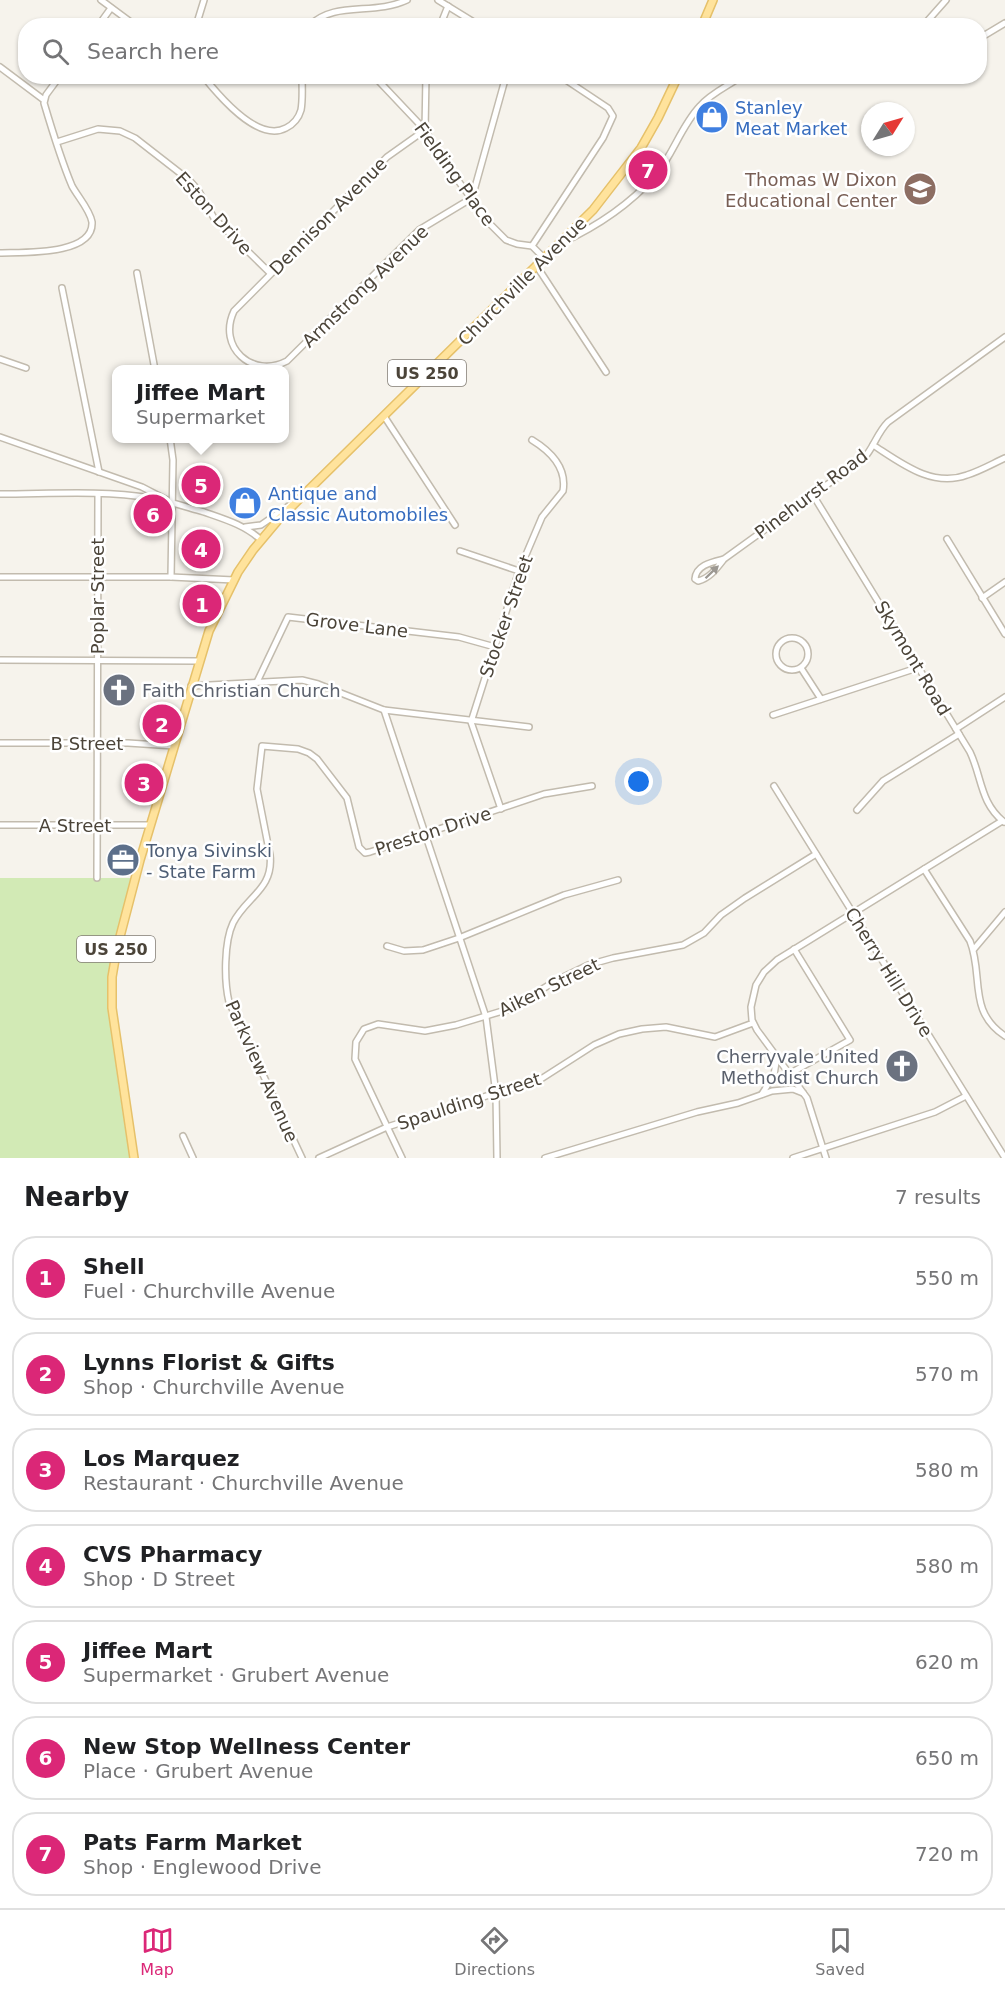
<!DOCTYPE html>
<html lang="en">
<head>
<meta charset="utf-8">
<style>
	:root { --surface:#fff; --page:#f6f6f6; --text:#202124; --muted:#757577; --line:#e0e0e0; --accent:#db2777 }
	body { margin:0; font-family:"DejaVu Sans",sans-serif; background:var(--page); color:var(--text) }
	.compass { position:absolute; left:861px; top:102px; width:54px; height:54px; border-radius:50%; background:var(--surface); box-shadow:0 2px 4px #0004; rotate:53deg }
	.you { position:absolute; left:639px; top:782px; width:21px; height:21px; margin:-15px; border:4px solid #fff; border-radius:50%; background:#1a73e8; box-shadow:0 0 0 9px #1a73e833 }
	.badge { display:grid; place-items:center; width:39px; height:39px; border-radius:50%; background:var(--accent); color:#fff; font-size:20px; font-weight:700 }
	.pin { position:absolute; translate:-50% -50%; border:3px solid #fff; box-shadow:0 2px 6px #0006 }
	.popup { position:absolute; left:112px; top:365px; width:177px; height:78px; box-sizing:border-box; display:grid; place-content:center; border-radius:12px; background:var(--surface); filter:drop-shadow(0 2px 4px #0005); font-size:20px; white-space:nowrap; color:var(--muted) }
	.popup b { font-size:22px; color:var(--text) }
	.popup::after { content:''; position:absolute; left:50%; top:100%; margin-left:-12px; border:12px solid transparent; border-top-color:var(--surface) }
	.list { margin:0; padding:0; list-style:none }
	h2 { display:flex; justify-content:space-between; align-items:center; height:78px; margin:0; padding:0 24px; font-size:26px }
	h2 small { font-size:20px; font-weight:400; color:var(--muted) }
	.list li { display:grid; grid-template-columns:39px 1fr auto; gap:18px; align-items:center; box-sizing:border-box; height:84px; margin:0 12px 12px; padding:0 12px; border:2px solid var(--line); border-radius:24px }
	.list b { display:block; font-size:22px; white-space:nowrap }
	.list p { margin:0; font-size:20px; white-space:nowrap; color:var(--muted) }
	.list em { font-size:20px; font-style:normal; color:var(--muted) }
	.icon { flex:none; width:33px; height:33px; fill:none; stroke:currentColor; stroke-width:2; stroke-linecap:round; stroke-linejoin:round }
	.map { position:relative; flex:none; width:1005px; height:1158px; overflow:hidden }
	.search { position:absolute; background:var(--surface); box-shadow:0 2px 4px #0004; left:18px; right:18px; top:18px; height:66px; display:flex; align-items:center; gap:15px; box-sizing:border-box; padding:0 21px; border-radius:24px; color:var(--muted); font-size:22px }
	.sheet { height:750px; background:var(--surface) }
	nav { display:flex; justify-content:space-around; align-items:center; box-sizing:border-box; height:84px; border-top:2px solid var(--line); background:var(--surface); font-size:16px; color:var(--muted) }
	nav a { display:grid; justify-items:center; gap:3px }
	nav .on { color:var(--accent) }
	.map>svg:first-child { display:block }
</style>
</head>
<body>
<div class="map">
<svg width="1005" height="1158" viewBox="0 0 1005 1158">
	<rect width="100%" height="100%" fill="#f6f3ec"/>
	<path fill="#d2eab5" d="M 0,878 L 133,878 C 126,904 116,931 113,958 C 106,1025 120,1092 130,1158 L 0,1158 Z"/>
	<g fill="none" stroke-linecap="round" stroke-linejoin="round">
		<g stroke="#c2bbae" stroke-width="8">
			<g id="minor">
				<path d="M 101,0 L 136,26"/>
				<path d="M 438,0 L 480,26"/>
				<path d="M 98,26 L 111,8"/>
				<path d="M 196,26 L 204,0"/>
				<path d="M 309,26 C 335,0 373,16 407,0"/>
				<path d="M 440,26 L 448,6"/>
				<path d="M 923,26 L 946,0"/>
				<path d="M 980,38 L 1005,23"/>
				<path d="M 0,67 L 44,100"/>
				<path d="M 203,76 C 219,96 258,143 286,128 C 294,124 299,117 301,110 C 303,99 302,87 302,76"/>
				<path d="M 374,76 L 425,130 L 448,167 L 490,224 L 506,240 L 517,244 L 532,246 L 543,257"/>
				<path d="M 426,76 L 425,130 L 387,157 L 234,311 C 217,347 252,379 287,361 L 419,230 L 472,198 L 506,76"/>
				<path d="M 57,142 L 98,129 L 120,131 L 135,138 L 189,180 L 198,190 L 214,218 L 270,273"/>
				<path d="M 561,243 C 596,227 629,205 655,176 C 673,155 681,126 700,106 C 711,93 728,86 742,76"/>
				<path d="M 532,246 L 603,138 L 613,116 L 608,108 L 560,76"/>
				<path d="M 0,253 C 21,252 94,256 92,222 C 90,210 78,197 72,186 C 61,160 52,130 44,103 L 46,95 L 60,76"/>
				<path d="M 536,265 L 606,372"/>
				<path d="M 137,273 L 155,370"/>
				<path d="M 62,288 L 99,472"/>
				<path d="M 0,359 L 26,368"/>
				<path d="M 384,416 L 455,525"/>
				<path d="M 0,437 L 142,487 L 167,500"/>
				<path d="M 170,438 L 173,460 L 171,577"/>
				<path d="M 873,445 C 901,463 932,488 967,475 C 980,471 992,464 1005,458"/>
				<path d="M 0,494 C 50,494 101,490 151,498 C 169,501 186,507 204,512 C 224,519 245,525 261,540"/>
				<path d="M 813,495 L 970,752 C 982,777 980,803 1004,822"/>
				<path d="M 245,527 L 261,525 L 290,505"/>
				<path d="M 947,539 L 1005,634"/>
				<path d="M 460,551 L 519,571"/>
				<path d="M 724,559 C 712,562 696,565 695,579 L 698,581 C 710,578 717,568 724,559 L 864,458 C 874,447 877,433 888,422 L 1005,337"/>
				<path d="M 0,577 L 171,577 L 234,580"/>
				<path d="M 982,598 L 1005,582"/>
				<circle cx="792" cy="654" r="16"/>
				<path d="M 0,660 L 198,661"/>
				<path d="M 801,668 L 821,699"/>
				<path d="M 257,682 L 288,617 L 459,637 L 495,647"/>
				<path d="M 191,686 L 302,680 L 318,684 L 384,710 L 529,727"/>
				<path d="M 384,710 L 486,1017 L 496,1094 L 497,1158"/>
				<path d="M 773,715 L 920,667"/>
				<path d="M 956,729 L 1005,697"/>
				<path d="M 0,743 L 128,743 L 174,746"/>
				<path d="M 774,786 L 1005,1158"/>
				<path d="M 501,809 L 471,722 L 519,571 L 542,517 L 563,491 C 567,468 550,451 532,440"/>
				<path d="M 857,810 L 883,781 L 959,734"/>
				<path d="M 0,825 L 150,825"/>
				<path d="M 924,869 L 970,941 C 984,976 967,1011 1005,1036"/>
				<path d="M 97,878 L 98,494"/>
				<path d="M 387,946 L 404,951 L 423,950 L 459,938 L 564,895 L 618,880"/>
				<path d="M 974,949 L 1005,912"/>
				<path d="M 789,1074 L 850,1040 L 794,949"/>
				<path d="M 762,1094 L 774,1075 L 777,1056"/>
				<path d="M 183,1136 L 193,1158"/>
				<path d="M 302,1158 L 229,1002 C 224,981 224,942 233,923 C 246,897 274,889 270,855 L 257,789 L 262,746 L 298,749 L 309,753 L 317,759 L 347,798 L 359,847 L 365,853 L 370,852 L 544,794 L 592,786"/>
				<path d="M 319,1158 L 387,1127 L 541,1079 L 594,1045 L 619,1034 L 642,1029 L 666,1027 L 715,1037 L 753,1023"/>
				<path d="M 402,1158 L 355,1059 L 356,1042 L 364,1029 L 378,1024 L 425,1031 L 456,1025 L 509,1009 L 559,979 L 588,965 L 613,958 L 683,945 L 704,933 L 721,915 L 745,898 L 816,854"/>
				<path d="M 545,1158 L 697,1112 L 738,1103 L 772,1091 L 793,1089 L 803,1093"/>
				<path d="M 793,1158 L 935,1112 L 966,1096"/>
				<path d="M 826,1158 L 807,1098 L 757,1030 L 752,1020 L 751,1007 L 756,985 L 764,972 L 777,960 L 1002,821"/>
			</g>
		</g>
		<g stroke="#e6c16a" stroke-width="10">
			<g id="major">
				<path d="M 702,26 L 713,0"/>
				<path d="M 134,1158 L 112,1008 L 112,977 L 117,948 L 140,860 L 209,631 L 238,572 L 253,550 L 279,519 L 593,210 L 641,148 L 658,118 L 678,76"/>
			</g>
		</g>
		<use href="#minor" stroke="#fff" stroke-width="5"/>
		<use href="#major" stroke="#ffe39c" stroke-width="7"/>
	</g>
	<defs><path id="oneway-solid" d="M-6-.8H1V-3.2L6.5 0L1 3.2V.8H-6Z" transform="scale(1.5)"/></defs>
	<use fill="#9c9892" href="#oneway-solid" transform="translate(712 572) rotate(-44)"/>
	<defs>
		<g id="shop-disc" transform="scale(1.725)"><circle r="9.5" fill="#3f7fe0" stroke="#fff"/><path d="M-5-2.5h2.3a2.7 3.5 0 0 1 5.4 0H5L5.5 6h-11ZM-1.5-2.5h3a1.5 2.3 0 0 0-3 0Z" fill="#fff"/></g>
		<g id="school-disc" transform="scale(1.725)"><circle r="9.5" fill="#8d6e63" stroke="#fff"/><path d="M0-5L7-2L0 1L-7-2ZM-4 1L0 2.5L4 1V4Q0 6-4 4Z" fill="#fff"/></g>
		<g id="church-disc" transform="scale(1.725)"><circle r="9.5" fill="#6b7280" stroke="#fff"/><path d="M-1.2-6h2.4v3.5h3.3v2.4h-3.3V6h-2.4V-.1h-3.3v-2.4h3.3Z" fill="#fff"/></g>
		<g id="office-disc" transform="scale(1.725)"><circle r="9.5" fill="#5c6f8a" stroke="#fff"/><path d="M-6-3h4V-5.5h4V-3h4V5H-6ZM-1-4.5V-3h2v-1.5ZM-6 0V1H6V0Z" fill="#fff"/></g>
	</defs>
	<g fill-rule="evenodd">
		<use href="#shop-disc" x="712" y="117"/>
		<use href="#school-disc" x="920" y="189"/>
		<use href="#shop-disc" x="245" y="503"/>
		<use href="#church-disc" x="119" y="690"/>
		<use href="#office-disc" x="123" y="860"/>
		<use href="#church-disc" x="902" y="1066"/>
	</g>
	<g text-anchor="middle" dominant-baseline="central" stroke-width="5" stroke-linejoin="round" paint-order="stroke">
		<g fill="#fff" stroke="#817c74" stroke-width="1.5">
			<rect x="388" y="360" width="78" height="26" rx="4.5"/>
			<rect x="77" y="936" width="78" height="26" rx="4.5"/>
		</g>
		<g font-size="16" font-weight="bold" fill="#4b4439">
			<text x="427" y="373">US 250</text>
			<text x="116" y="949">US 250</text>
		</g>
		<g font-size="18" fill="#366cbe" stroke="#fff" text-anchor="start">
			<text x="735" y="107">Stanley<tspan x="735" dy="21">Meat Market</tspan></text>
			<text x="268" y="493">Antique and<tspan x="268" dy="21">Classic Automobiles</tspan></text>
		</g>
		<g font-size="18" fill="#4b4439" stroke="#fff">
			<text transform="translate(455 174) rotate(54)">Fielding Place</text>
			<text transform="translate(214 213) rotate(48)">Eston Drive</text>
			<text transform="translate(328 216) rotate(-45)">Dennison Avenue</text>
			<text transform="translate(522 281) rotate(-45)">Churchville Avenue</text>
			<text transform="translate(365 286) rotate(-44)">Armstrong Avenue</text>
			<text transform="translate(811 494) rotate(-37)">Pinehurst Road</text>
			<text transform="translate(97 596) rotate(-90)">Poplar Street</text>
			<text transform="translate(506 616) rotate(-71)">Stocker Street</text>
			<text transform="translate(357 625) rotate(7)">Grove Lane</text>
			<text transform="translate(913 658) rotate(59)">Skymont Road</text>
			<text x="87" y="743">B Street</text>
			<text x="75" y="825">A Street</text>
			<text transform="translate(433 831) rotate(-18)">Preston Drive</text>
			<text transform="translate(889 972) rotate(58)">Cherry Hill Drive</text>
			<text transform="translate(549 987) rotate(-26)">Aiken Street</text>
			<text transform="translate(262 1071) rotate(66)">Parkview Avenue</text>
			<text transform="translate(469 1101) rotate(-18)">Spaulding Street</text>
		</g>
		<g font-size="18" fill="#785e54" stroke="#fff" text-anchor="end">
			<text x="897" y="179">Thomas W Dixon<tspan x="897" dy="21">Educational Center</tspan></text>
		</g>
		<g font-size="18" fill="#5b616d" stroke="#fff" text-anchor="start">
			<text x="142" y="690">Faith Christian Church</text>
			<text x="879" y="1056" text-anchor="end">Cherryvale United<tspan x="879" dy="21">Methodist Church</tspan></text>
		</g>
		<g font-size="18" fill="#4e5e75" stroke="#fff" text-anchor="start">
			<text x="146" y="850">Tonya Sivinski<tspan x="146" dy="21">- State Farm</tspan></text>
		</g>
	</g>
</svg>
<svg class="compass" viewBox="-18 -18 36 36"><path d="M0-13l5 13h-10z" fill="#e53935"/><path d="M0 13l5-13h-10z" fill="#757577"/></svg>
<div class="you"></div>
<div class="pin badge" style="left:202px;top:604px">1</div>
<div class="pin badge" style="left:162px;top:724px">2</div>
<div class="pin badge" style="left:144px;top:783px">3</div>
<div class="pin badge" style="left:201px;top:549px">4</div>
<div class="pin badge" style="left:201px;top:485px">5</div>
<div class="popup"><b>Jiffee Mart</b>Supermarket</div>
<div class="pin badge" style="left:153px;top:514px">6</div>
<div class="pin badge" style="left:648px;top:170px">7</div>
<div class="search"><svg class="icon" aria-label="search" viewBox="0 0 24 24"><circle cx="10" cy="10" r="6"/><path d="M15 15l6 6"/></svg>Search here</div>
</div>
<section class="sheet">
<h2>Nearby<small>7 results</small></h2>
<ul class="list">
<li><span class="badge">1</span><div><b>Shell</b><p>Fuel · Churchville Avenue</p></div><em>550 m</em></li>
<li><span class="badge">2</span><div><b>Lynns Florist &amp; Gifts</b><p>Shop · Churchville Avenue</p></div><em>570 m</em></li>
<li><span class="badge">3</span><div><b>Los Marquez</b><p>Restaurant · Churchville Avenue</p></div><em>580 m</em></li>
<li><span class="badge">4</span><div><b>CVS Pharmacy</b><p>Shop · D Street</p></div><em>580 m</em></li>
<li><span class="badge">5</span><div><b>Jiffee Mart</b><p>Supermarket · Grubert Avenue</p></div><em>620 m</em></li>
<li><span class="badge">6</span><div><b>New Stop Wellness Center</b><p>Place · Grubert Avenue</p></div><em>650 m</em></li>
<li><span class="badge">7</span><div><b>Pats Farm Market</b><p>Shop · Englewood Drive</p></div><em>720 m</em></li>
</ul>
</section>
<nav>
<a class="on"><svg class="icon" aria-label="map" viewBox="0 0 24 24"><path d="M3 6l6-2 6 2 6-2v14l-6 2-6-2-6 2zM9 4v14M15 6v14"/></svg>Map</a>
<a><svg class="icon" aria-label="directions" viewBox="0 0 24 24"><path d="M12 3l9 9-9 9-9-9zM9 14v-3h6M13 9l2 2-2 2"/></svg>Directions</a>
<a><svg class="icon" aria-label="saved" viewBox="0 0 24 24"><path d="M7 4h10v16l-5-4-5 4z"/></svg>Saved</a>
</nav>
</body>
</html>
